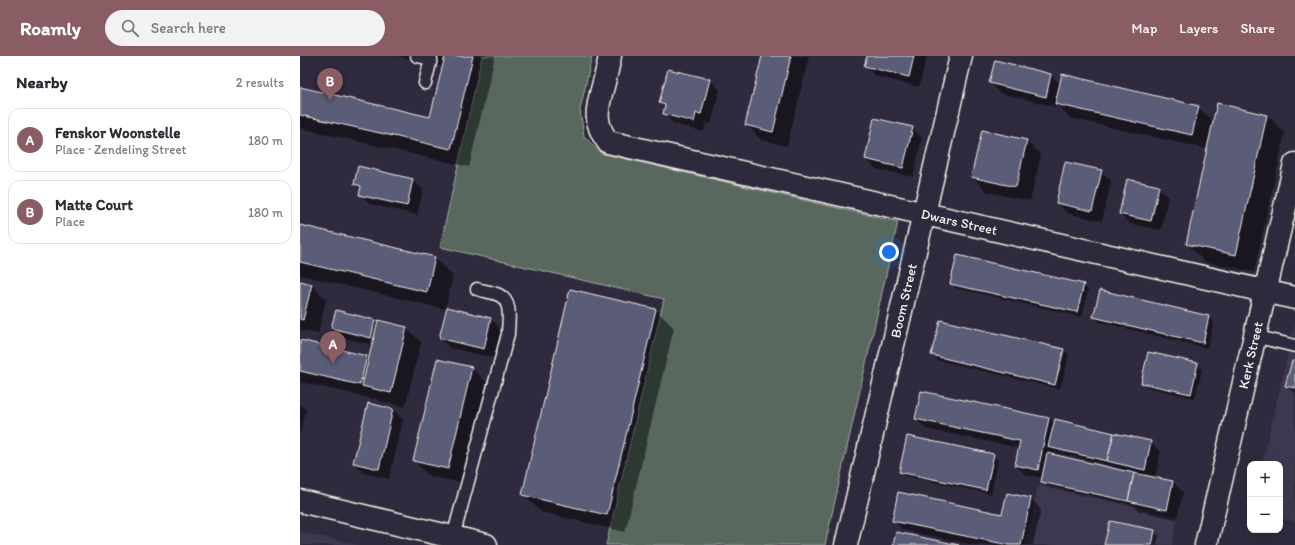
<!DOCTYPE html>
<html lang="en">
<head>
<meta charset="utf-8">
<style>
	:root { --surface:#fff; --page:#f2f2f3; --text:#2b2b33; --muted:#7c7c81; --line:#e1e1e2; --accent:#8a5d65 }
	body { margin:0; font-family:Itim,sans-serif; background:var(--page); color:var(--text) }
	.controls { position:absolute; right:12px; bottom:12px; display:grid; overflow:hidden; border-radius:8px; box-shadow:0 4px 16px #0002 }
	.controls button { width:36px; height:36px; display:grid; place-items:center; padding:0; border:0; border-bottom:1px solid var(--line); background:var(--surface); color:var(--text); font:20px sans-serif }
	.you { position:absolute; left:589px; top:196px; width:14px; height:14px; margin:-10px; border:3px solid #fff; border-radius:50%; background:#1a73e8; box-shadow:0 0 0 6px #1a73e833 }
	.badge { display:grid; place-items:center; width:26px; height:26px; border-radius:50%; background:var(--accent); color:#fff; font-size:13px; font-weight:700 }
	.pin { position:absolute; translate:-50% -33px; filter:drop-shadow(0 1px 2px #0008) }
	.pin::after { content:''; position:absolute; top:21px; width:14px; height:12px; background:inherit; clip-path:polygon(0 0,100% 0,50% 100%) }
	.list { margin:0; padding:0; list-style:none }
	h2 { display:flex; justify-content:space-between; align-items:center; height:52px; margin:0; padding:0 16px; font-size:17px }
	h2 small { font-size:13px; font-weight:400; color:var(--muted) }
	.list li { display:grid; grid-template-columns:26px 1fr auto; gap:12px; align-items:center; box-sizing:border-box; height:64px; margin:0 8px 8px; padding:0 8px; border:1px solid var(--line); border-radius:12px }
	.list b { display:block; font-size:15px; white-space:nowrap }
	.list p { margin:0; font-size:13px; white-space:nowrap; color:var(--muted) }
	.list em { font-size:13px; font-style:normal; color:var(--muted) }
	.icon { flex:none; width:22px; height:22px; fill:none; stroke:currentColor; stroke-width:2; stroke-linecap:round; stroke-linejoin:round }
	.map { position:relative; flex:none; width:995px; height:489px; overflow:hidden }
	header { display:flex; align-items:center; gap:24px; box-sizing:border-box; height:56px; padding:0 20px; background:var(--accent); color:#fff }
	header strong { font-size:19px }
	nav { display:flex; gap:22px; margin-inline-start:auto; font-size:14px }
	.search { width:280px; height:36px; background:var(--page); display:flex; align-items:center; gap:10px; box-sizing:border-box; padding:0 14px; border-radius:22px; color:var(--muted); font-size:15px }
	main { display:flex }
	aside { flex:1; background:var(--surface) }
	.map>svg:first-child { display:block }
</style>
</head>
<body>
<header>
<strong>Roamly</strong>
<div class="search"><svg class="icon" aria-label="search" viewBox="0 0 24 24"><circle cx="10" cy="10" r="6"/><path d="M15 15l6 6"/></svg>Search here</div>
<nav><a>Map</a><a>Layers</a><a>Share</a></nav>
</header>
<main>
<aside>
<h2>Nearby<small>2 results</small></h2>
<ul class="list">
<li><span class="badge">A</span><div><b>Fenskor Woonstelle</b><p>Place · Zendeling Street</p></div><em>180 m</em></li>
<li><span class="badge">B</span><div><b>Matte Court</b><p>Place</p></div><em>180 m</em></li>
</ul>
</aside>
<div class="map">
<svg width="995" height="489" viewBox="0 0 995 489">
	<rect width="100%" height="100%" fill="#2f2a3d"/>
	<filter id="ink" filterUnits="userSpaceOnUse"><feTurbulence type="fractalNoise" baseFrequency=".025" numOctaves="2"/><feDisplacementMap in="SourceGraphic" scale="8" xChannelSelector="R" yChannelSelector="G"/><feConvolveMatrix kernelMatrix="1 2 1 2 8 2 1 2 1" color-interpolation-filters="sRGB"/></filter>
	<g filter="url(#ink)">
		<g fill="#3c394f">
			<path d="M 995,267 L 995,466 L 980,462 L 980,408 L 962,408 Z"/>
			<path d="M 738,430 L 878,460 L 872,489 L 725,489 Z"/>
			<path d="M 0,476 L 59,489 L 0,489 Z"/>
		</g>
		<path fill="#58675f" stroke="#a6aca4" d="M 182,0 L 292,0 L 280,54 L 284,80 L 300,97 L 598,166 L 525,489 L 306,489 L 364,243 L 140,191 Z"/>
		<g fill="#0007" fill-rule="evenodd">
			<path d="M 96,0 L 195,0 L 169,111 L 0,72 L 0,32 L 131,62 L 143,11 Z"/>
			<path d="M 463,0 L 509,0 L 487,90 L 461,84 L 447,69 Z"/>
			<path d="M 568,0 L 627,0 L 619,31 L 575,20 L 565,10 Z"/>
			<path d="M 696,5 L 751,19 L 760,28 L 898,51 L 914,66 L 967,59 L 985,77 L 954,216 L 905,206 L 887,188 L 907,93 L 770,62 L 756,48 L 756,51 L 700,37 L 690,27 Z"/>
			<path d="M 369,14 L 410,24 L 420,34 L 411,68 L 406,66 L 404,76 L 374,68 L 364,58 L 365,53 L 360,47 Z"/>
			<path d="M 612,72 L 622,82 L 613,121 L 576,113 L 566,103 Z"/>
			<path d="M 726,85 L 741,99 L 730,145 L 687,136 L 673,121 Z"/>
			<path d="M 801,115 L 811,125 L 802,165 L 767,157 L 757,147 Z"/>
			<path d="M 113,124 L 123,134 L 117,159 L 70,148 L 60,138 L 61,134 L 55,128 Z"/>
			<path d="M 858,131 L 868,141 L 861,174 L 830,168 L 820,158 Z"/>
			<path d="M 0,170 L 135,202 L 153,220 L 145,253 L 0,219 Z"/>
			<path d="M 0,226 L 12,229 L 26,243 L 18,278 L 0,274 Z"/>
			<path d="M 651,228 L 783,229 L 788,234 L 782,261 L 656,232 Z"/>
			<path d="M 356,254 L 374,272 L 325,476 L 241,456 L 223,438 Z"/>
			<path d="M 794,261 L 909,261 L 914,266 L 907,292 L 799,266 Z"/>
			<path d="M 191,263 L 201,273 L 194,302 L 150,292 L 140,282 Z"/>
			<path d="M 75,265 L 78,268 L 106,272 L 121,286 L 105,351 L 77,344 L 75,341 L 74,343 L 0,326 L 0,285 L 66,301 L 69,304 L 73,289 L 43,282 L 33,272 Z"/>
			<path d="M 764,294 L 769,299 L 760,333 L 637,304 L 632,299 Z"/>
			<path d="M 995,307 L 995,338 L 986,330 Z"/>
			<path d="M 897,308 L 902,313 L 895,342 L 847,331 L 842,326 Z"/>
			<path d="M 172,312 L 186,326 L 163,427 L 129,420 L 114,405 Z"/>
			<path d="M 622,336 L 749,362 L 755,368 L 850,386 L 861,396 L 855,422 L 873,426 L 883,436 L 877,463 L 839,455 L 834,449 L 747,430 L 742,425 L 743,422 L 726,419 L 716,409 L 720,392 L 626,373 L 616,363 ZM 754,396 L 813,410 L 817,414 L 753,400 Z"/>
			<path d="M 0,348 L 6,354 L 0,380 Z"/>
			<path d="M 93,353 L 103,364 L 89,423 L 64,417 L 54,407 Z"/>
			<path d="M 693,399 L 698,404 L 691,438 L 605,420 L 600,415 Z"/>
			<path d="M 731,443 L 741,453 L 733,489 L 674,489 L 603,474 L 593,464 L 703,459 Z"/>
			<path d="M 854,475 L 859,480 L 857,489 L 806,489 Z"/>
		</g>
		<g fill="#5a5b78" stroke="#f4f1e8">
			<path d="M 145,0 L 173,0 L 151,93 L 0,59 L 0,31 L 130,61 Z"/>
			<path d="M 462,0 L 491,0 L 473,76 L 445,69 Z"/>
			<path d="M 567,0 L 614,0 L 609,21 L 564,10 Z"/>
			<path d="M 695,4 L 751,18 L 746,41 L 689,27 Z"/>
			<path d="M 368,13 L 410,23 L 401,58 L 396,57 L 394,66 L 363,58 L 365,49 L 359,47 Z"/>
			<path d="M 762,18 L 899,50 L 892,79 L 755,48 Z"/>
			<path d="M 917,47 L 967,59 L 936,199 L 886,188 Z"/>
			<path d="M 574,62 L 613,71 L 603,112 L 565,103 Z"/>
			<path d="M 682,74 L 727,84 L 716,131 L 671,121 Z"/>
			<path d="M 765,106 L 802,114 L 792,155 L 756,147 Z"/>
			<path d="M 58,110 L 113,123 L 107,150 L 59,139 L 61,130 L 54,128 Z"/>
			<path d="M 827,123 L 859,130 L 851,165 L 819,158 Z"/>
			<path d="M 0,169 L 135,201 L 127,236 L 0,206 Z"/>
			<path d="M 657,199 L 784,228 L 777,256 L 650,228 Z"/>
			<path d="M 0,225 L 12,228 L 3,264 L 0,263 Z"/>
			<path d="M 270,233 L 356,253 L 307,459 L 222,439 Z"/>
			<path d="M 800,234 L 909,260 L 903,287 L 793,261 Z"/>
			<path d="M 147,251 L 191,262 L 184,293 L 139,282 Z"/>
			<path d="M 36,254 L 75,264 L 71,282 L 31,272 Z"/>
			<path d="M 78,264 L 107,271 L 91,337 L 62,330 Z"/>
			<path d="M 640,264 L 764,293 L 755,329 L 631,299 Z"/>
			<path d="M 0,284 L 67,300 L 60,329 L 0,315 Z"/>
			<path d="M 848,296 L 898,307 L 891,338 L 841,327 Z"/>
			<path d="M 137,303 L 172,311 L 148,413 L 113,405 Z"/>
			<path d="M 992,305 L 995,305 L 995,332 L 985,330 Z"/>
			<path d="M 621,335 L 749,362 L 738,414 L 715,409 L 720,385 L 615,363 Z"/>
			<path d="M 68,347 L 93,353 L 79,413 L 53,407 Z"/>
			<path d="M 755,363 L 814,377 L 807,405 L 748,391 Z"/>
			<path d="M 814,377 L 851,385 L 845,414 L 807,405 Z"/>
			<path d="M 607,380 L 694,398 L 686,434 L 599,416 Z"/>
			<path d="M 747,397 L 834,417 L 828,445 L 741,426 Z"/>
			<path d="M 834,417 L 873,425 L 867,454 L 828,445 Z"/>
			<path d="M 598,436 L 702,458 L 707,437 L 731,442 L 721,489 L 709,489 L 592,465 Z"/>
			<path d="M 810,465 L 855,474 L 852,489 L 804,489 Z"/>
			<path d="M 596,476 L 659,489 L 593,489 Z"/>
		</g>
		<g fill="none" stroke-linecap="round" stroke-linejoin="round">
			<g stroke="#f4f1e8" stroke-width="15">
				<g id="lane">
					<path d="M 117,0 L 131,3 L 125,27"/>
					<path d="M 954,280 L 995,290"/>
					<path d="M 153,481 L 208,278 C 208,266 213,246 199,239 C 192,236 183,235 177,233"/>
				</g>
			</g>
			<g stroke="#f4f1e8" stroke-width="25">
				<g id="street">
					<path id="s1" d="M 310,0 C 308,10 306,20 303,30 C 297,52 293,67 308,86 L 995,242"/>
					<path d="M 0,445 L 186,489"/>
					<path id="s2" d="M 546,489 L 661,0"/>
					<path id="s3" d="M 906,489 L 995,108"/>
				</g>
			</g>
			<use href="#lane" stroke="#2f2a3d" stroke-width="12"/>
			<use href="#street" stroke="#2f2a3d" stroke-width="22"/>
		</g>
	</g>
	<g text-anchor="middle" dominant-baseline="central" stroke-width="3" stroke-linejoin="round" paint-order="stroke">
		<g font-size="14" fill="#f4f1e8" stroke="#2f2a3d">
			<text stroke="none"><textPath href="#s1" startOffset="450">Dwars Street</textPath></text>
			<text stroke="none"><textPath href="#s2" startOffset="251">Boom Street</textPath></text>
			<text stroke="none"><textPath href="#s3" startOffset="195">Kerk Street</textPath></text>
		</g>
	</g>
</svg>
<div class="controls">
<button>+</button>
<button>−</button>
</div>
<div class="you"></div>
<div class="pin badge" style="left:33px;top:308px">A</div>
<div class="pin badge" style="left:30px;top:45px">B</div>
</div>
</main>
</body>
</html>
